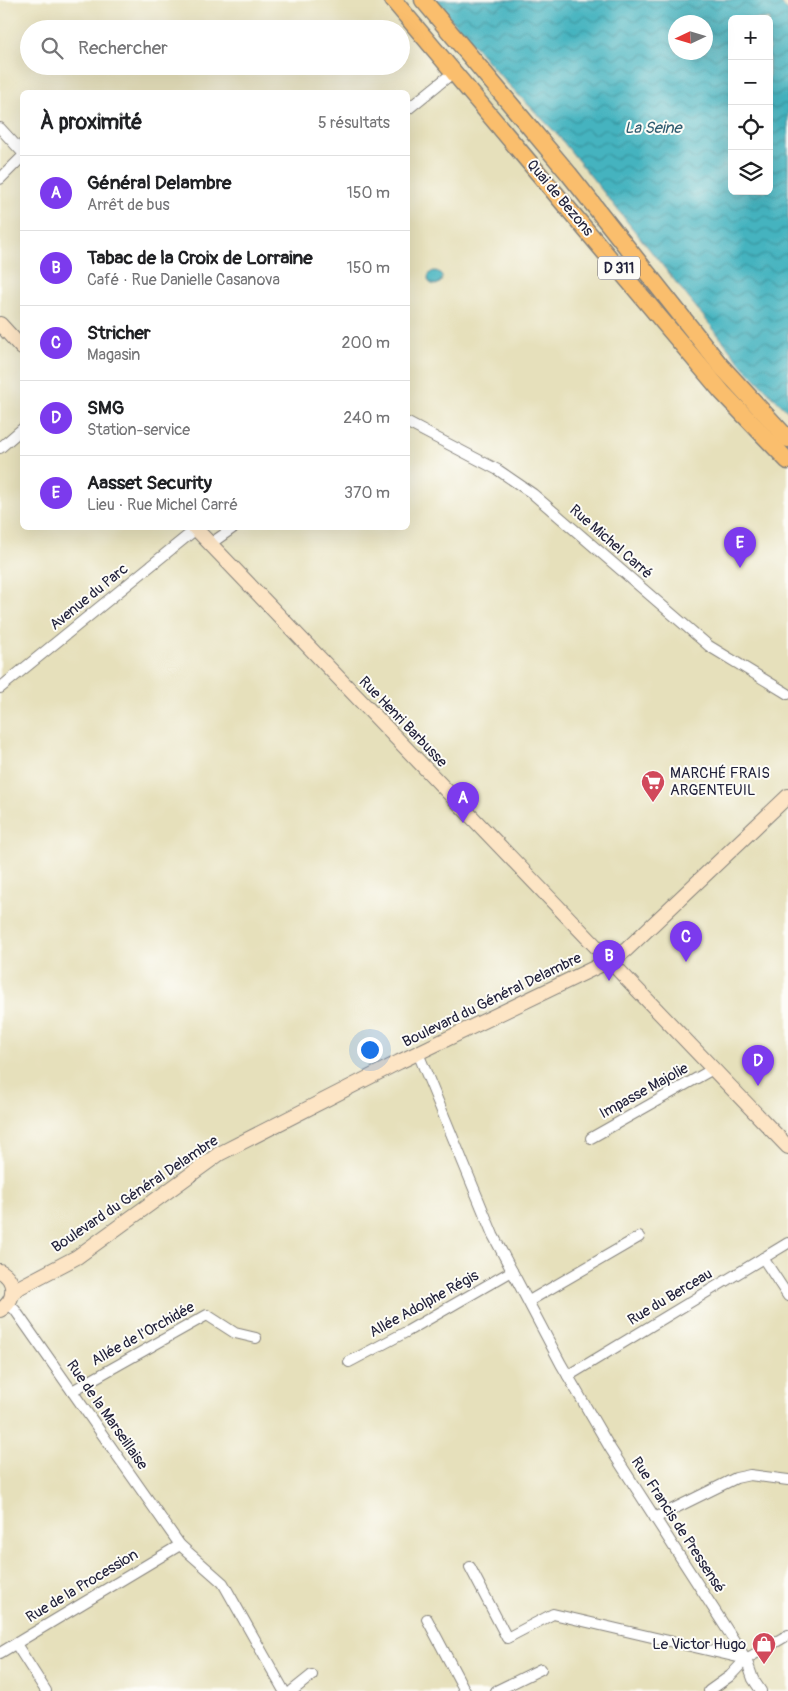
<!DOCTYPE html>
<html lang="fr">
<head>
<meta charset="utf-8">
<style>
	:root { --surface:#fff; --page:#f6f6f6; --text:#202124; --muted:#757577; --line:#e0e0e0; --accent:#7c3aed }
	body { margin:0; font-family:Pangolin,sans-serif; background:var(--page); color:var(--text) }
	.controls { position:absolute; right:15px; top:15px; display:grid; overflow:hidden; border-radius:8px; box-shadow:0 5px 20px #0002 }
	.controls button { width:45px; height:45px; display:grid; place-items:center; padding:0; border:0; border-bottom:1px solid var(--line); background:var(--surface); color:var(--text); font:25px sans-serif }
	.compass { position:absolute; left:668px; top:15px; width:45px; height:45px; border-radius:50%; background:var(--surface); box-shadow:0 5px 20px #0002; rotate:266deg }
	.you { position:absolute; left:369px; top:1049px; width:18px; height:18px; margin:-12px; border:4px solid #fff; border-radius:50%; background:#1a73e8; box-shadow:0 0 0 8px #1a73e833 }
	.badge { display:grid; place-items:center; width:32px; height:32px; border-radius:50%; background:var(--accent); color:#fff; font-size:16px; font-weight:700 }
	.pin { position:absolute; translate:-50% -41px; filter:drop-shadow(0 1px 2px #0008) }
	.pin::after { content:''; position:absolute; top:26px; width:18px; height:15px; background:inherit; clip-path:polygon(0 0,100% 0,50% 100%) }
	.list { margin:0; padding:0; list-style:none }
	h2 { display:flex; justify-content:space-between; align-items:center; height:65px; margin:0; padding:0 20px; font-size:21px }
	h2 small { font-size:16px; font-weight:400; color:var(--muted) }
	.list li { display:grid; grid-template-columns:32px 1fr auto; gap:15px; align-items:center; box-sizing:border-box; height:75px; padding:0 20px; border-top:1px solid var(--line) }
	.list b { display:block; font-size:19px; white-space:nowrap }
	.list p { margin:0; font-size:16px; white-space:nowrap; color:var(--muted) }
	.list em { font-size:16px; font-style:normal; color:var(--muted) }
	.icon { flex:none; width:28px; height:28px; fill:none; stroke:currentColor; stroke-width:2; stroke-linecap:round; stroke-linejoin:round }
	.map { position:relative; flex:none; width:788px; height:1691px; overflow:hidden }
	.search { position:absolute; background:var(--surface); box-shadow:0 5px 20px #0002; left:20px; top:20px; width:390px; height:55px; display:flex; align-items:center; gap:12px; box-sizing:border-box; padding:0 18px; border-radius:28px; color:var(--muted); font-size:19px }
	.panel { position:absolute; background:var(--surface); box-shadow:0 5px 20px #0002; left:20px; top:90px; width:390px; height:440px; border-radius:8px }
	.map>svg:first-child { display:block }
</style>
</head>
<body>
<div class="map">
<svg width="788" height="1691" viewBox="0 0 788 1691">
	<defs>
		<pattern id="water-waves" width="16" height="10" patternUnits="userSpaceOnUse" patternTransform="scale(1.25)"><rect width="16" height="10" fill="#44b3bf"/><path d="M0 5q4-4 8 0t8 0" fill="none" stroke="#38919c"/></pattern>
	</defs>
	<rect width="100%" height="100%" fill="#fdfcf7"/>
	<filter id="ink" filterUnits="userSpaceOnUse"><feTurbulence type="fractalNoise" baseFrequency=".02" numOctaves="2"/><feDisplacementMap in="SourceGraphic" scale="10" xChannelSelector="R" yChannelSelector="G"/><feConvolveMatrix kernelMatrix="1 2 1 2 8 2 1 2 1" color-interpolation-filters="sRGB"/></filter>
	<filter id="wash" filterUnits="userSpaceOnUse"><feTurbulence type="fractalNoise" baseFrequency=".0096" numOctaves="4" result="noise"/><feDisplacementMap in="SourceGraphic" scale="20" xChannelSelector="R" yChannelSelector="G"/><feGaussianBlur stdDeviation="1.12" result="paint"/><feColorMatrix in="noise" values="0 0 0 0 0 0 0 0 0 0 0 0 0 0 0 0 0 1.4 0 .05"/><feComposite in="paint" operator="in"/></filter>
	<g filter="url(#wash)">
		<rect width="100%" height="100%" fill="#e6e0bb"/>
		<g fill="url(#water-waves)" stroke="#336a7d" fill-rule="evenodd">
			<path d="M 434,0 L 778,0 L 788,11 L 788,412 L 744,367 L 556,133 L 505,81 ZM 732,19 L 769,19 L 769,191 L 732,191 ZM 676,22 L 706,22 L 706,52 L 676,52 Z"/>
			<circle cx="435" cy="278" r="7"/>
		</g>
	</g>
	<g filter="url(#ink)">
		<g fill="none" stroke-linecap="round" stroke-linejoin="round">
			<g stroke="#84817b" stroke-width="12">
				<g id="street">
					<path d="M 408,109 L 455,71"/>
					<path d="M 0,128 L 22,152"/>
					<path d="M 0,179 L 22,157"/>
					<path d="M 408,423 L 498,470 L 533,494 L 709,646 L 788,694"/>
					<path d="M 0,448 L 22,429"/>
					<path d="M 210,544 L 233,528"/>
					<path d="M 0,688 L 196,529"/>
					<path d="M 418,1053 L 493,1235 L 561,1364 L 610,1448 L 746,1659 L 753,1679 L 761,1691"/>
					<path d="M 591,1138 L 713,1069"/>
					<path d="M 763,1258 L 788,1296"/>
					<path d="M 529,1301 L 639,1237"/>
					<path d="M 8,1304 L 15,1310 L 180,1545 L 223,1583 L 284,1691"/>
					<path d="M 349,1362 L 406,1332 L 512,1271"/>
					<path d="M 568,1376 L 788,1243"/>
					<path d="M 72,1391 L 207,1315 L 235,1333 L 256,1338"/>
					<path d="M 655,1518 L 736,1478 L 750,1475 L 788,1480"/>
					<path d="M 470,1567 L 507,1638 L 553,1614 L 746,1659"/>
					<path d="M 427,1619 L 465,1691"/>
					<path d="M 16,1644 L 46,1691"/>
					<path d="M 0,1653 L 180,1545"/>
					<path d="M 292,1691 L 312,1675"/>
					<path d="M 496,1691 L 541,1669"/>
					<path d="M 709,1691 L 730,1676 L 746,1659 L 788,1635"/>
				</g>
			</g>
			<g stroke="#84817b" stroke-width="16">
				<g id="secondary">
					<path d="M 0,324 L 22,348"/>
					<path d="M 195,528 L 788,1147"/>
					<path d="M 0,1271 C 17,1280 16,1301 0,1310"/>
					<path d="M 12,1294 L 20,1287 L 77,1257 L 219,1154 L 399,1062 L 615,958 L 626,950 L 788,796"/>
				</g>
			</g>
			<g stroke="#84817b" stroke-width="19">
				<g id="primary">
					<path d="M 393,0 L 722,392 L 788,461"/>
					<path d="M 423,0 L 569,174 L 720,365 L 788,439"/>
				</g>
			</g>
			<use href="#street" stroke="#fff" stroke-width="10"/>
			<use href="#secondary" stroke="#fde5c5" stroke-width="14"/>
			<use href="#primary" stroke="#fabe6d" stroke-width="16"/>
		</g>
	</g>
	<defs>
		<g id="supermarket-pin" transform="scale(1.25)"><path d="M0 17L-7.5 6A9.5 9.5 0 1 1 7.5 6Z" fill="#d1495b" stroke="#fdfcf7"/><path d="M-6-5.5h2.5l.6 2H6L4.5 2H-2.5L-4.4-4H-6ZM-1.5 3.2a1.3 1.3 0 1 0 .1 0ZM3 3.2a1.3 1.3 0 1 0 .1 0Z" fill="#fff"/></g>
		<g id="shop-pin" transform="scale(1.25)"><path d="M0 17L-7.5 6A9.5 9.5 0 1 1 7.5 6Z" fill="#d1495b" stroke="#fdfcf7"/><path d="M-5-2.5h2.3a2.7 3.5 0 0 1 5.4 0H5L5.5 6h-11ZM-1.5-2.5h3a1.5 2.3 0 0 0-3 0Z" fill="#fff"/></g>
	</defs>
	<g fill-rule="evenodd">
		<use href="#supermarket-pin" x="653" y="782"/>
		<use href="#shop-pin" x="764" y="1644"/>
	</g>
	<g text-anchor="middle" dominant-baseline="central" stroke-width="4" stroke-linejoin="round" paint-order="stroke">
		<rect fill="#fdfcf7" stroke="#646373" stroke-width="1" x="598" y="256.5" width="42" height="23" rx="4"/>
		<g font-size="14" font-weight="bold" fill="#22223b">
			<text x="619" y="268">D 311</text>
		</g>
		<g font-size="15" fill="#22223b" stroke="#fdfcf7">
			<text transform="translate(560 198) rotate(50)">Quai de Bezons</text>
			<text transform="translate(611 542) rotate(41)">Rue Michel Carré</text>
			<text transform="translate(89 597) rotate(-39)">Avenue du Parc</text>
			<text transform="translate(403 722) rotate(46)">Rue Henri Barbusse</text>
			<text transform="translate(492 1000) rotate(-26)">Boulevard du Général Delambre</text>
			<text transform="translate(644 1091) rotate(-29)">Impasse Majolie</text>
			<text transform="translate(135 1194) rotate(-34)">Boulevard du Général Delambre</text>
			<text transform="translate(670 1297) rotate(-31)">Rue du Berceau</text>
			<text transform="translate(424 1304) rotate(-29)">Allée Adolphe Régis</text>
			<text transform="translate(143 1334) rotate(-29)">Allée de l'Orchidée</text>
			<text transform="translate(107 1415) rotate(55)">Rue de la Marseillaise</text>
			<text transform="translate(678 1525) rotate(57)">Rue Francis de Pressensé</text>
			<text transform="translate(82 1586) rotate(-31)">Rue de la Procession</text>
		</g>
		<g font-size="15" fill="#22223b" stroke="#fdfcf7" text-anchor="start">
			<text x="670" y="773">MARCHÉ FRAIS<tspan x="670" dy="17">ARGENTEUIL</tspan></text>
			<text x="746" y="1644" text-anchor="end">Le Victor Hugo</text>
		</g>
		<g font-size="16" font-style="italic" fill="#305c70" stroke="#fdfcf7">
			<text x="653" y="128">La Seine</text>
		</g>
	</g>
</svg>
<div class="controls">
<button>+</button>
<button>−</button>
<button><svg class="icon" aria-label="locate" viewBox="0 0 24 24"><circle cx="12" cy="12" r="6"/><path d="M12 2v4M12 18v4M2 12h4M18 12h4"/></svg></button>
<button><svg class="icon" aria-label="layers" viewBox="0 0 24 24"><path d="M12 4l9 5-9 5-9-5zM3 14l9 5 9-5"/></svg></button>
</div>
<svg class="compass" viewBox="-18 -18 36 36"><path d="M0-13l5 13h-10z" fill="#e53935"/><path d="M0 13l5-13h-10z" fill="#757577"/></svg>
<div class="you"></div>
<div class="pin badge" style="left:463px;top:823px">A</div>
<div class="pin badge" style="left:609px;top:981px">B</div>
<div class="pin badge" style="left:686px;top:962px">C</div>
<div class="pin badge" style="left:758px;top:1086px">D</div>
<div class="pin badge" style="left:740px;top:568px">E</div>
<div class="search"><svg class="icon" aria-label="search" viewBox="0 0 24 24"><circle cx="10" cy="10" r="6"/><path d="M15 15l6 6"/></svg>Rechercher</div>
<section class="panel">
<h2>À proximité<small>5 résultats</small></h2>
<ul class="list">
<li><span class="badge">A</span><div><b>Général Delambre</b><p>Arrêt de bus</p></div><em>150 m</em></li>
<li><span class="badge">B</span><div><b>Tabac de la Croix de Lorraine</b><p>Café · Rue Danielle Casanova</p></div><em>150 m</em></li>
<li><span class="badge">C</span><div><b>Stricher</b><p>Magasin</p></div><em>200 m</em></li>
<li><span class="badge">D</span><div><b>SMG</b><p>Station-service</p></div><em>240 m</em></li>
<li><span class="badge">E</span><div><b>Aasset Security</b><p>Lieu · Rue Michel Carré</p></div><em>370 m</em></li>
</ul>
</section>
</div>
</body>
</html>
